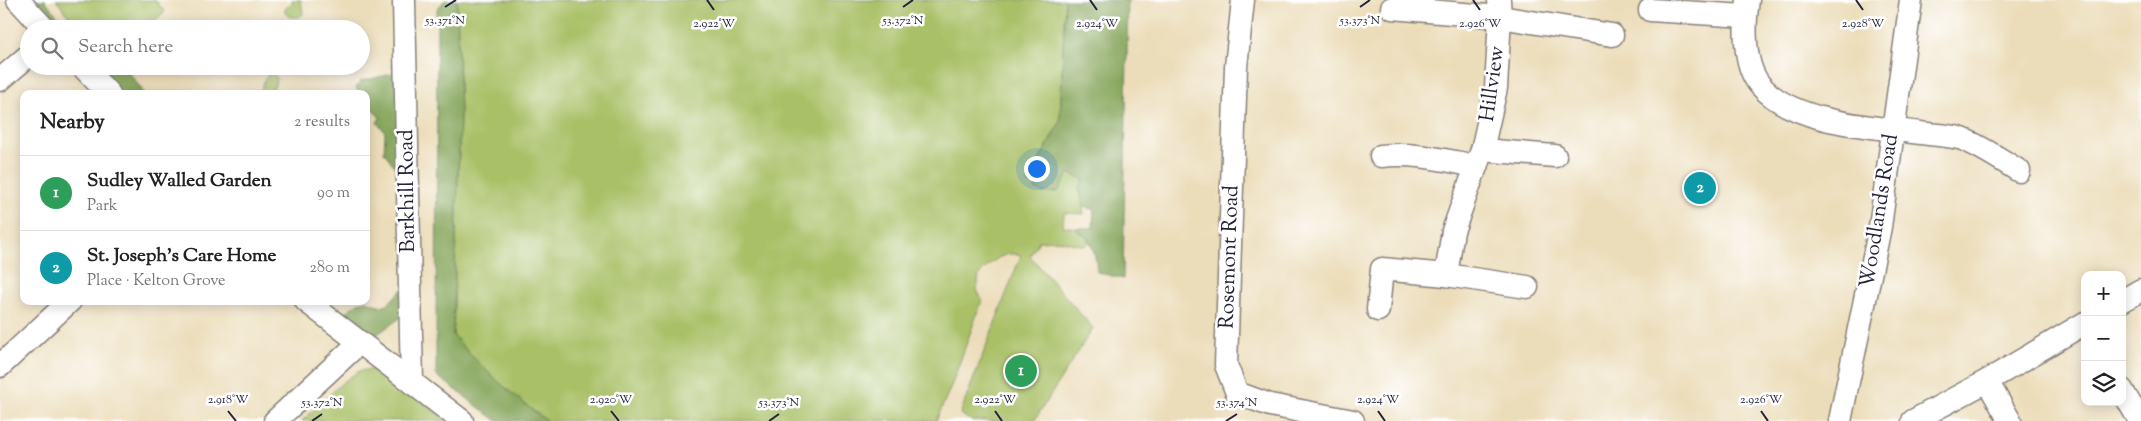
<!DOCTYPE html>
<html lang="en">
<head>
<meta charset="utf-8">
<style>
	:root { --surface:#fff; --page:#f6f6f6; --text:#222; --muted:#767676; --line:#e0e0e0; --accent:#b5179e }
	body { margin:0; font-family:"Sorts Mill Goudy",serif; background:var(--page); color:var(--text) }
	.controls { position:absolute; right:15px; bottom:15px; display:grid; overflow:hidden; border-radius:10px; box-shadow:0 2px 12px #0003 }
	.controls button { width:45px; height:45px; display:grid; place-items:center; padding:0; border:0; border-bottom:1px solid var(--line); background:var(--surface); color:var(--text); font:25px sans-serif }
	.you { position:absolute; left:1036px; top:168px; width:18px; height:18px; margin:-12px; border:4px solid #fff; border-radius:50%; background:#1a73e8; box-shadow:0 0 0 8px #1a73e833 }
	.badge { display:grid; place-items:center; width:32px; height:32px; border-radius:50%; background:var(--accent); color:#fff; font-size:16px; font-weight:700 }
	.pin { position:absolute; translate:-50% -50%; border:2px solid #fff; box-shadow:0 1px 5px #0006 }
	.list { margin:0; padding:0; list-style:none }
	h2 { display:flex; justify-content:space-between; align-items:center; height:65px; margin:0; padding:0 20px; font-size:21px }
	h2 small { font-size:16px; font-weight:400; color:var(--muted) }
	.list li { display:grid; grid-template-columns:32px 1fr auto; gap:15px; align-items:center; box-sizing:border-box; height:75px; padding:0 20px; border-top:1px solid var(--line) }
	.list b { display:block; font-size:19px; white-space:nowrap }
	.list p { margin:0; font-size:16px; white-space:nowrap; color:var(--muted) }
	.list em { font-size:16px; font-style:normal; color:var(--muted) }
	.icon { flex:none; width:28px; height:28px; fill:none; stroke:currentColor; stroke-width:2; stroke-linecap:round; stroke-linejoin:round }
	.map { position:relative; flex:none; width:2141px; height:421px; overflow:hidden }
	.search { position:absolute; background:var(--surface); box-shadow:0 2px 12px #0003; left:20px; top:20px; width:350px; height:55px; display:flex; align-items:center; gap:12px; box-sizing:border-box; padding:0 18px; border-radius:28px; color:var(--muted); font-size:19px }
	.panel { position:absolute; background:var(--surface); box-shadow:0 2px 12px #0003; left:20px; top:90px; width:350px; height:215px; border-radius:10px }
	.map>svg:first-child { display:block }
</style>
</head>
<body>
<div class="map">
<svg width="2141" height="421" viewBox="0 0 2141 421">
	<rect width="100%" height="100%" fill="#fff"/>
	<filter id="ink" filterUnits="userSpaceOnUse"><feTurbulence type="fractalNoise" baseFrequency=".02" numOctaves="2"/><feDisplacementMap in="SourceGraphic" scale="10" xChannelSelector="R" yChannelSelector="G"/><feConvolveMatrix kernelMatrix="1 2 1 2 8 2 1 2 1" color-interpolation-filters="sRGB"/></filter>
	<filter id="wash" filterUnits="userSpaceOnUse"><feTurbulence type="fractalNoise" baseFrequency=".0096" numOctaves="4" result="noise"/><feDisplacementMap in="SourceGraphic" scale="20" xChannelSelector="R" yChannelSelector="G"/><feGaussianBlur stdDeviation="1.12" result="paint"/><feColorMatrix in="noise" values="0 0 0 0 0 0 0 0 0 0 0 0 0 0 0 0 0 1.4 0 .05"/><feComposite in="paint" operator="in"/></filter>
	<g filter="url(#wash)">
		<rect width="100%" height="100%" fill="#ecddba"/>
		<g fill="#a9c066" stroke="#667150">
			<path d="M 56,0 L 155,0 L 165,12 L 144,29 L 79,29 Z"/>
			<path d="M 291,0 L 301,0 L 303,14 L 299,17 L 290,17 L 285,13 L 285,9 L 293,2 Z"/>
			<path d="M 457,0 L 1065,0 L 1060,122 L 1027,183 L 1035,185 L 1069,173 L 1084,180 L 1081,194 L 1084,214 L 1064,213 L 1063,226 L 1078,228 L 1078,231 L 1087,236 L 1089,241 L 1085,246 L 1057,240 L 1039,241 L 1030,256 L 1093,328 L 1034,421 L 972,421 L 960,414 L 1021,255 C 1002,250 991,263 979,275 L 977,290 L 982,300 L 952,384 L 936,421 L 547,421 L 512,395 L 480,366 L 453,335 L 460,117 Z"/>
			<path d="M 270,73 L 274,74 L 277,79 L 274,87 L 267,94 L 259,94 L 265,78 Z"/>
			<path d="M 374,369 L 387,372 L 447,421 L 302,421 L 343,382 L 359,371 Z"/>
		</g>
		<g fill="#86a65b" stroke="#54644b">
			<path d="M 26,0 L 45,0 L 68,29 L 55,29 Z"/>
			<path d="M 445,0 L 457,0 L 460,117 L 453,335 C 482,369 511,394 547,421 L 497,421 L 436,375 L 437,9 Z"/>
			<path d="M 1065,0 L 1128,0 L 1123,279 L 1097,272 C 1096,257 1093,238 1078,231 L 1078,228 L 1093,228 L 1094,209 L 1083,207 L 1081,194 L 1078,189 L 1084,180 L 1069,173 L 1058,192 L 1043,193 L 1035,189 L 1035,185 L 1031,184 L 1028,185 L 1027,183 L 1060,122 Z"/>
			<path d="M 395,51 L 398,51 L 400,167 L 395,167 L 384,152 L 385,132 L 377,122 L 380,118 L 366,101 L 366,94 L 360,94 L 356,88 L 361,81 L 396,73 L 396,68 L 393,67 Z"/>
			<path d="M 98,66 L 120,66 L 122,69 L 125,67 L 145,94 L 120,94 L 95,68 Z"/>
			<path d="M 402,289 L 403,316 L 372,338 L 344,313 L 358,303 L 367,301 L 380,306 L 388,304 Z"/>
		</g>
	</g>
	<g filter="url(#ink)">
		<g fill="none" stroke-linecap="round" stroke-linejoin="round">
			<g stroke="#87807a" stroke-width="25">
				<g id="minor">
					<path d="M 18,0 L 45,29"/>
					<path d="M 404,0 L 412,383"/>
					<path d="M 1243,0 L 1236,67 L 1226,365 L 1237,393 L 1270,405 L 1353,421"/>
					<path d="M 1748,0 C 1744,24 1743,65 1760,85 C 1793,124 1874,127 1921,133 C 1933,135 1947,135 1959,138 C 1973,142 2005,162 2019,171"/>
					<path d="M 1392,8 L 1500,17 L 1612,35"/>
					<path d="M 1650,10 L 1745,16"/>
					<path d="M 82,66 L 109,94"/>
					<path d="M 0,80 L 29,55"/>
					<path d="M 1482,150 L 1555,156"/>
					<path d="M 1381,156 C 1413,152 1444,160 1476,166"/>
					<path d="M 1446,275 L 1453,231 L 1482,150 L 1496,88 L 1500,17 L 1499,0"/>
					<path d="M 306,301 L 462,421"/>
					<path d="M 2122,301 L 2141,290"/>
					<path d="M 1378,310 L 1382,269 L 1446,275 L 1527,287"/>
					<path d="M 0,366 L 70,301"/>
					<path d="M 1987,381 L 2010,421"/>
					<path d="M 2122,390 L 2140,421"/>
					<path d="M 275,421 L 359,343"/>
					<path d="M 1840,421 L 1880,227 L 1911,0"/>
					<path d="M 1913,421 L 1987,381 L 2085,323"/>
				</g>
			</g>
			<use href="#minor" stroke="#fff" stroke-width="22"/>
		</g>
	</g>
	<path fill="none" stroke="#22223b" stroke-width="2" d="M 707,0 L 714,10M 1090,0 L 1097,10M 1473,0 L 1480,10M 1856,0 L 1863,10M 445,7 L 456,0M 903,7 L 913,0M 1360,7 L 1370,0M 228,411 L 236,421M 611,411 L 619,421M 995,411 L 1002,421M 1378,411 L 1385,421M 1761,411 L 1768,421M 312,421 L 322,414M 769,421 L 779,414M 1226,421 L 1237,414"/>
	<g text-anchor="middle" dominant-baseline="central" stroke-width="5" stroke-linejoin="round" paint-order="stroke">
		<g font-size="21" fill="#22223b" stroke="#fff">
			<text transform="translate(1493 84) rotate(-82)">Hillview</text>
			<text transform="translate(408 191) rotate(-91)">Barkhill Road</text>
			<text transform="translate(1880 211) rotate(-81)">Woodlands Road</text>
			<text transform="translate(1230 257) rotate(-88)">Rosemont Road</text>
		</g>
	</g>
	<g font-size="12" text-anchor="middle" fill="#22223b" stroke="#fff" stroke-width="5" stroke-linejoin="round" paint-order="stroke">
		<text x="445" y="24">53.371°N</text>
		<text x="903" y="24">53.372°N</text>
		<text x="1360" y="24">53.373°N</text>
		<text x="714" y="27">2.922°W</text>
		<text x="1097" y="27">2.924°W</text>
		<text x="1480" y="27">2.926°W</text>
		<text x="1863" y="27">2.928°W</text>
		<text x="228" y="403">2.918°W</text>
		<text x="611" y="403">2.920°W</text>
		<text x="995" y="403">2.922°W</text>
		<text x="1378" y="403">2.924°W</text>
		<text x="1761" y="403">2.926°W</text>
		<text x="322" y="406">53.372°N</text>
		<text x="779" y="406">53.373°N</text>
		<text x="1237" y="406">53.374°N</text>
	</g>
</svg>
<div class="controls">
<button>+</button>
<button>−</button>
<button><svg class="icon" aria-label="layers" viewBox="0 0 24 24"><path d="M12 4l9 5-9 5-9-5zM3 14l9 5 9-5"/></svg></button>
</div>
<div class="you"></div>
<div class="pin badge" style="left:1021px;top:371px;background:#2e9e5b">1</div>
<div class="pin badge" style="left:1700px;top:188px;background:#0f9aa8">2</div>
<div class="search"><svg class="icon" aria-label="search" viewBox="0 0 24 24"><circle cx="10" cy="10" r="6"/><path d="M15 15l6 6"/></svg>Search here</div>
<section class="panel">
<h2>Nearby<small>2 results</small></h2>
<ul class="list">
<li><span class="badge" style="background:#2e9e5b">1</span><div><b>Sudley Walled Garden</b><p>Park</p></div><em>90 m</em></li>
<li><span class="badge" style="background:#0f9aa8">2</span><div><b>St. Joseph’s Care Home</b><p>Place · Kelton Grove</p></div><em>280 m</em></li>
</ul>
</section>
</div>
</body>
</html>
